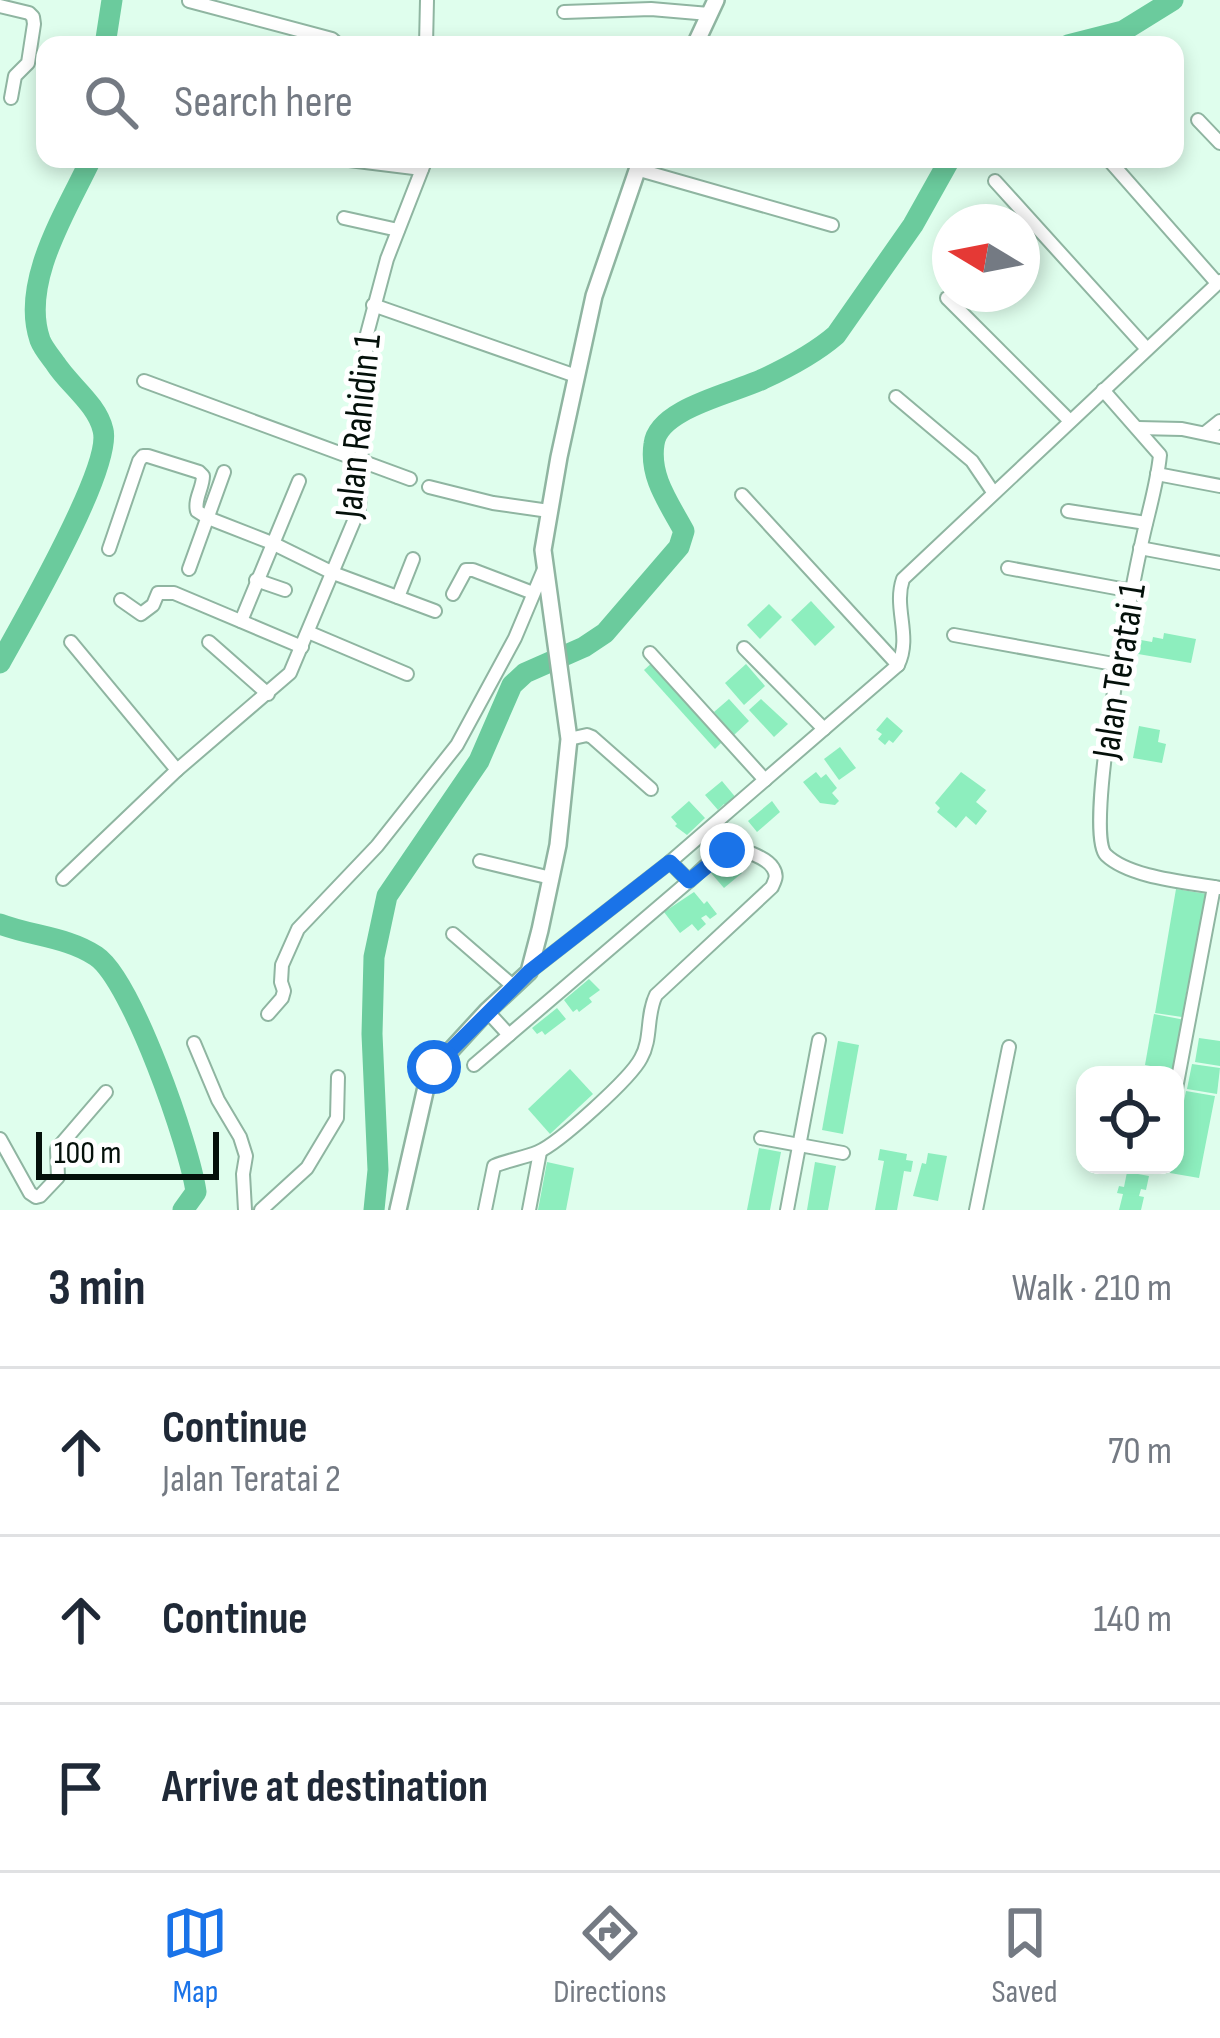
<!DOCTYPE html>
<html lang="en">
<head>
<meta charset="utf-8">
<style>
	:root { --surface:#fff; --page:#f6f6f7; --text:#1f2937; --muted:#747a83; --line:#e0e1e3; --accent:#1a73e8 }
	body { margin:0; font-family:"Sofia Sans Condensed",sans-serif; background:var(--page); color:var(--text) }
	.controls { position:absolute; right:36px; bottom:36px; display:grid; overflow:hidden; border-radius:24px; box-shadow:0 6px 18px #0003 }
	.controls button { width:108px; height:108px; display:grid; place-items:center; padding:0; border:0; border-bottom:3px solid var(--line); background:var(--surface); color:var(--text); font:60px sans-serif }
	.compass { position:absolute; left:932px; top:204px; width:108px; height:108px; border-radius:50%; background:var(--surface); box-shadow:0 6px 18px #0003; rotate:280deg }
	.scale { position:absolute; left:36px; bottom:30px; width:183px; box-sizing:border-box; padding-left:12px; border:6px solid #04100a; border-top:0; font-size:33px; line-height:42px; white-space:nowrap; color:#04100a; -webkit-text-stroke:9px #fff; paint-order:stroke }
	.stop { position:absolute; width:36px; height:36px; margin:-27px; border:9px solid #1a73e8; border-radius:50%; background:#fff }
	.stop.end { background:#1a73e8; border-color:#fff; box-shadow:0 3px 12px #0008 }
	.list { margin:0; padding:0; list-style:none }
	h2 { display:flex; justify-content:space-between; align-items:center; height:156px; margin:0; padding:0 48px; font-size:51px }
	h2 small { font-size:39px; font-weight:400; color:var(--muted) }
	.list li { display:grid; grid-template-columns:78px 1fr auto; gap:36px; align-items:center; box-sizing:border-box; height:168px; padding:0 48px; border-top:3px solid var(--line) }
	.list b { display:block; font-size:45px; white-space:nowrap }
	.list p { margin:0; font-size:39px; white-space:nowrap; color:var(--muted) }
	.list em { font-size:39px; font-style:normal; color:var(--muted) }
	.icon { flex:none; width:66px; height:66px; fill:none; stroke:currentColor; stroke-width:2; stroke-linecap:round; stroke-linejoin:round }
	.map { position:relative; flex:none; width:1220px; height:1210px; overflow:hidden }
	.search { position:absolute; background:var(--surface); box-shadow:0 6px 18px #0003; left:36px; right:36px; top:36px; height:132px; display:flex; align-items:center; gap:30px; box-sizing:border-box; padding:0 42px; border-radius:24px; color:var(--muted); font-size:45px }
	.sheet { height:660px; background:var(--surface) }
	nav { display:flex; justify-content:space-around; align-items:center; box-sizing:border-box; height:168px; border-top:3px solid var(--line); background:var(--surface); font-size:33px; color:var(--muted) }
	nav a { display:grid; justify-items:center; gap:6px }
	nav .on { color:var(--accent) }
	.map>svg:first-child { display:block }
</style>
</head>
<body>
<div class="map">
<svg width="1220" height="1210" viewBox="0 0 1220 1210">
	<rect width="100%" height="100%" fill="#dffeed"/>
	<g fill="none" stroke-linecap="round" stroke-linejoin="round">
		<g stroke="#6bcb9d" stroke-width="21">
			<path d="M 105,45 L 112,0"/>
			<path d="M 1068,45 L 1123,31 L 1173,0"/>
			<path d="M 0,663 C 22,623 113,467 103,430 C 97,404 69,385 55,363 C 50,356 43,348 40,340 C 20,282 67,210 91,159"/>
			<path d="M 0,924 C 31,936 68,937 96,956 C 132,980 190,1147 196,1192 L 183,1210"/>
			<path d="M 374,1210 L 378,1170 L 372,1034 L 374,957 L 387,896 L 479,761 L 512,685 L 525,673 L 584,647 L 605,633 L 679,547 L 684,531 C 669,503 649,477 654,444 C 658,408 735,393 763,379 C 789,367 814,354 836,335 L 913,225 L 950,159"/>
		</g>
	</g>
	<g fill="#8deebe">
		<path d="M 811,601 L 835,627 L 815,646 L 791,620 Z"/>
		<path d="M 769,604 L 782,617 L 760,639 L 747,625 Z"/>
		<path d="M 1164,633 L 1196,639 L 1191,663 L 1138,654 L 1141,640 L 1152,642 L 1153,637 L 1163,639 Z"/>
		<path d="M 654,661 L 725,739 L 715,749 L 644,670 Z"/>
		<path d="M 746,664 L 765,686 L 744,705 L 725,683 Z"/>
		<path d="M 729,699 L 749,721 L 734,735 L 714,712 Z"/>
		<path d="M 761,699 L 788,724 L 774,737 L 749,710 Z"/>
		<path d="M 887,717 L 903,731 L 893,743 L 889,740 L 885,745 L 878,739 L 882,734 L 876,730 Z"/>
		<path d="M 1139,726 L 1160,730 L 1158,742 L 1166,744 L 1162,763 L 1133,758 Z"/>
		<path d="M 840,747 L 856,768 L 839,780 L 824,759 Z"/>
		<path d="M 816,772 L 821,778 L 826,774 L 837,788 L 832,793 L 839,801 L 835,805 L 820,803 L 803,782 Z"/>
		<path d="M 961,772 L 986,790 L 976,802 L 987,811 L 976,825 L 966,816 L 956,828 L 937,812 L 940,808 L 935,803 Z"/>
		<path d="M 722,781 L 737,799 L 727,807 L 724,804 L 718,810 L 705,795 Z"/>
		<path d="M 689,801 L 705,818 L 687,835 L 675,826 L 677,824 L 671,817 Z"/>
		<path d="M 772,801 L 780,812 L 757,832 L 748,821 Z"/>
		<path d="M 729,858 L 742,873 L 724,888 L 711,873 Z"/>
		<path d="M 1176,889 L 1207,894 L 1191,990 L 1187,989 L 1185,1000 L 1189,1001 L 1187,1012 L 1183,1011 L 1182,1017 L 1155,1013 Z"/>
		<path d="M 694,892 L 704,904 L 707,901 L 717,914 L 710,919 L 706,915 L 701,918 L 706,924 L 698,931 L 692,924 L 680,933 L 664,912 Z"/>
		<path d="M 589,979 L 600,990 L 589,998 L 592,1002 L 579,1012 L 577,1009 L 573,1012 L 564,1000 Z"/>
		<path d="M 557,1008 L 566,1019 L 545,1035 L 542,1031 L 537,1034 L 532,1028 Z"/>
		<path d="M 1154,1014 L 1185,1020 L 1176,1071 L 1145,1065 Z"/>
		<path d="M 1199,1038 L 1220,1041 L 1220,1066 L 1195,1062 Z"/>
		<path d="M 838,1041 L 859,1045 L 843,1134 L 822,1130 Z"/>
		<path d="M 1192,1064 L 1220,1068 L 1217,1094 L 1187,1089 Z"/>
		<path d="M 570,1069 L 593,1094 L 550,1134 L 528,1109 Z"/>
		<path d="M 1186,1091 L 1215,1096 L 1199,1178 L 1170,1173 L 1171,1165 L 1175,1165 L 1175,1145 Z"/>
		<path d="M 759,1148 L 781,1152 L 770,1210 L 747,1210 Z"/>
		<path d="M 880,1149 L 907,1154 L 906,1160 L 913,1161 L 911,1172 L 904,1171 L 897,1210 L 875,1210 L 884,1161 L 878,1160 Z"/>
		<path d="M 928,1153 L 947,1156 L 938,1201 L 913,1196 L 922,1163 L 926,1164 Z"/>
		<path d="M 547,1162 L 574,1168 L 566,1210 L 538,1210 Z"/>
		<path d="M 815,1162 L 836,1166 L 828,1210 L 807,1210 Z"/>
		<path d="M 1127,1172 L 1149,1176 L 1146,1190 L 1141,1189 L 1139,1196 L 1144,1197 L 1141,1210 L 1119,1210 L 1123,1194 L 1117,1193 L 1119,1186 L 1124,1187 Z"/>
	</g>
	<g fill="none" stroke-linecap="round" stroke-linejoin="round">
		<g stroke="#8fb5a1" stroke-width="16">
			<g id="minor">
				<path d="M 189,1 L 332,39 L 339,45"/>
				<path d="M 0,6 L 29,13 L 33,17 L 34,24 L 28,63 L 15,76 L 11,98"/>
				<path d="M 564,12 L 651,9 L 709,14"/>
				<path d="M 426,45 L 427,0"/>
				<path d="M 1198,120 L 1220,143"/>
				<path d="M 341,159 L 422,169"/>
				<path d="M 1108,159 L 1217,283"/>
				<path d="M 636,169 L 832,225"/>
				<path d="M 995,181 L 1147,349"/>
				<path d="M 344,218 L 398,230"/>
				<path d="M 947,298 L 1070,421"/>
				<path d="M 373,305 L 576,376"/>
				<path d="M 144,381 L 410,479"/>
				<path d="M 1103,390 L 1160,455 C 1157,486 1147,516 1141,546 C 1132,587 1083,833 1106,855 C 1130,878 1187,882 1220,888"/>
				<path d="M 896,397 L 972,461 L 993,492"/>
				<path d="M 1138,428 L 1182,429 L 1220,437"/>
				<path d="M 1205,433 L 1220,421"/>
				<path d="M 1157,474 L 1220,486"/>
				<path d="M 429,487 L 493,503 L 549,511"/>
				<path d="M 742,495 L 898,665"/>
				<path d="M 1068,511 L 1146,523"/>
				<path d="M 1140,548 L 1220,563"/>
				<path d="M 109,549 L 139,461 L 143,456 L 148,456 L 199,472 L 203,476 C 203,488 194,499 197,511 L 208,518 L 272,543 L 333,573 L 435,611"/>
				<path d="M 1008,568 L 1132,591"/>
				<path d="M 189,569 L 224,472"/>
				<path d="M 256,580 L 285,590"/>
				<path d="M 453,594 L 466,570 L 473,570 L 533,593"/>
				<path d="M 398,597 L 413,559"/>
				<path d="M 121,600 L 141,614 L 153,605 L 158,593 L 174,593 L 302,647"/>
				<path d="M 241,621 L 299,481"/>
				<path d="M 308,632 L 407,674"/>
				<path d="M 954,635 L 1119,665"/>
				<path d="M 71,642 L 177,770"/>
				<path d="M 209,642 L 268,694"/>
				<path d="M 744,648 L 824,729"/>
				<path d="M 650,653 L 765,780"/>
				<path d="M 569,739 L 587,735 L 592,737 L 651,789"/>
				<path d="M 480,861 L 551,878"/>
				<path d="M 63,879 L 177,770 L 290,673 L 359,509 L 367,334 L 387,259 L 426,159"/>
				<path d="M 453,934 L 513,986"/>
				<path d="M 529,972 L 670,862 L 898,665 C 912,636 893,608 903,579 L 1220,281"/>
				<path d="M 487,1011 L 509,1035 L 689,881"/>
				<path d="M 268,1014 L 282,998 L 284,991 L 281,982 L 282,965 L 298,929 L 377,846 L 457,745 L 515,638 L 544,569"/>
				<path d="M 194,1043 L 218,1100 L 240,1137 L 246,1156 L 243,1174 L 245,1210"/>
				<path d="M 474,1065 L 509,1035"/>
				<path d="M 1175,1094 L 1214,887"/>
				<path d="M 761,1138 L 843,1153"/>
				<path d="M 0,1139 L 30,1193 L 36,1197 L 40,1196 L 58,1177 L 57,1149 L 106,1092"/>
				<path d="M 261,1210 L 307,1168 L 337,1118 L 338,1077"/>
				<path d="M 485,1210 L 494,1166 C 508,1160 524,1158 538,1152 C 559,1143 631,1078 641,1058 C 652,1039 646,1015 656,995 L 772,887 C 775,880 778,876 773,868 C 767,858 739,846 728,850 C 715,854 700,872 689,881 L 670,862"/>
				<path d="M 529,1210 L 540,1152"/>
				<path d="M 787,1210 L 819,1040"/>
				<path d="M 976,1210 L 1009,1047"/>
			</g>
		</g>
		<g stroke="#8fb5a1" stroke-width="20">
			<g id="tertiary">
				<path d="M 695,45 L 716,0"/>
				<path d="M 398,1210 L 429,1074 L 487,1011 L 529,972 L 540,930 L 558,845 L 569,739 L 543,550 L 559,457 L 594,296 L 641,159"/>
			</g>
		</g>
		<use href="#minor" stroke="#fff" stroke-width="12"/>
		<use href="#tertiary" stroke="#fff" stroke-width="15"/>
	</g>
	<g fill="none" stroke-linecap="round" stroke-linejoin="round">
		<path stroke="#1a73e8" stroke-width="15" d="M 434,1067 L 529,972 L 670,862 L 689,881 L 727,850"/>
	</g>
	<g text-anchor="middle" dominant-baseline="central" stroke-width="10" stroke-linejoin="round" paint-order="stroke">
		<g font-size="39" fill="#04100a" stroke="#fff">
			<text transform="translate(359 426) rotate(-84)">Jalan Rahidin 1</text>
			<text transform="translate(1120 671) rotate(-81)">Jalan Teratai 1</text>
		</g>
	</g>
</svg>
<div class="controls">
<button><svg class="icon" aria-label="locate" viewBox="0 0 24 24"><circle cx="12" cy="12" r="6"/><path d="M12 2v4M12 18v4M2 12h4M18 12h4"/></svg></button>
</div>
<svg class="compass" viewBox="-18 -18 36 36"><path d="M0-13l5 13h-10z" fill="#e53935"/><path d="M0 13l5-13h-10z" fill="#747a83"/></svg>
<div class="scale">100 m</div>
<div class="stop" style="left:434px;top:1067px"></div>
<div class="stop end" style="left:727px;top:850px"></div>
<div class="search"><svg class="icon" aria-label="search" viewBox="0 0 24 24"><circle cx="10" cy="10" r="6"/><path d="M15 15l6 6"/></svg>Search here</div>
</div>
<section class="sheet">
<h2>3 min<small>Walk · 210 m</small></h2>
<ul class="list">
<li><svg class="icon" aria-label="ahead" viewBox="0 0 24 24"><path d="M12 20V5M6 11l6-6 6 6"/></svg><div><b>Continue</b><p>Jalan Teratai 2</p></div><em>70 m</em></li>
<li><svg class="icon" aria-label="ahead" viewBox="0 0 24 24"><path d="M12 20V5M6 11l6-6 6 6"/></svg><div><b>Continue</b></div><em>140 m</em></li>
<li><svg class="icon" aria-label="arrive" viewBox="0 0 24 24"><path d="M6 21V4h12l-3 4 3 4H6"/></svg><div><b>Arrive at destination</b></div></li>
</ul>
</section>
<nav>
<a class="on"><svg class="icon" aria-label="map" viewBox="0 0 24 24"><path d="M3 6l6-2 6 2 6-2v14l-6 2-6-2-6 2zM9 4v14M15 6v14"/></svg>Map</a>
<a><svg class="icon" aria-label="directions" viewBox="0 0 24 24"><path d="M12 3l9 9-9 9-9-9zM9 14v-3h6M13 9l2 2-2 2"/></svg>Directions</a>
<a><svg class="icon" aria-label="saved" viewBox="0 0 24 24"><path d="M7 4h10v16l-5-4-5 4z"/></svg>Saved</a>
</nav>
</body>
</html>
